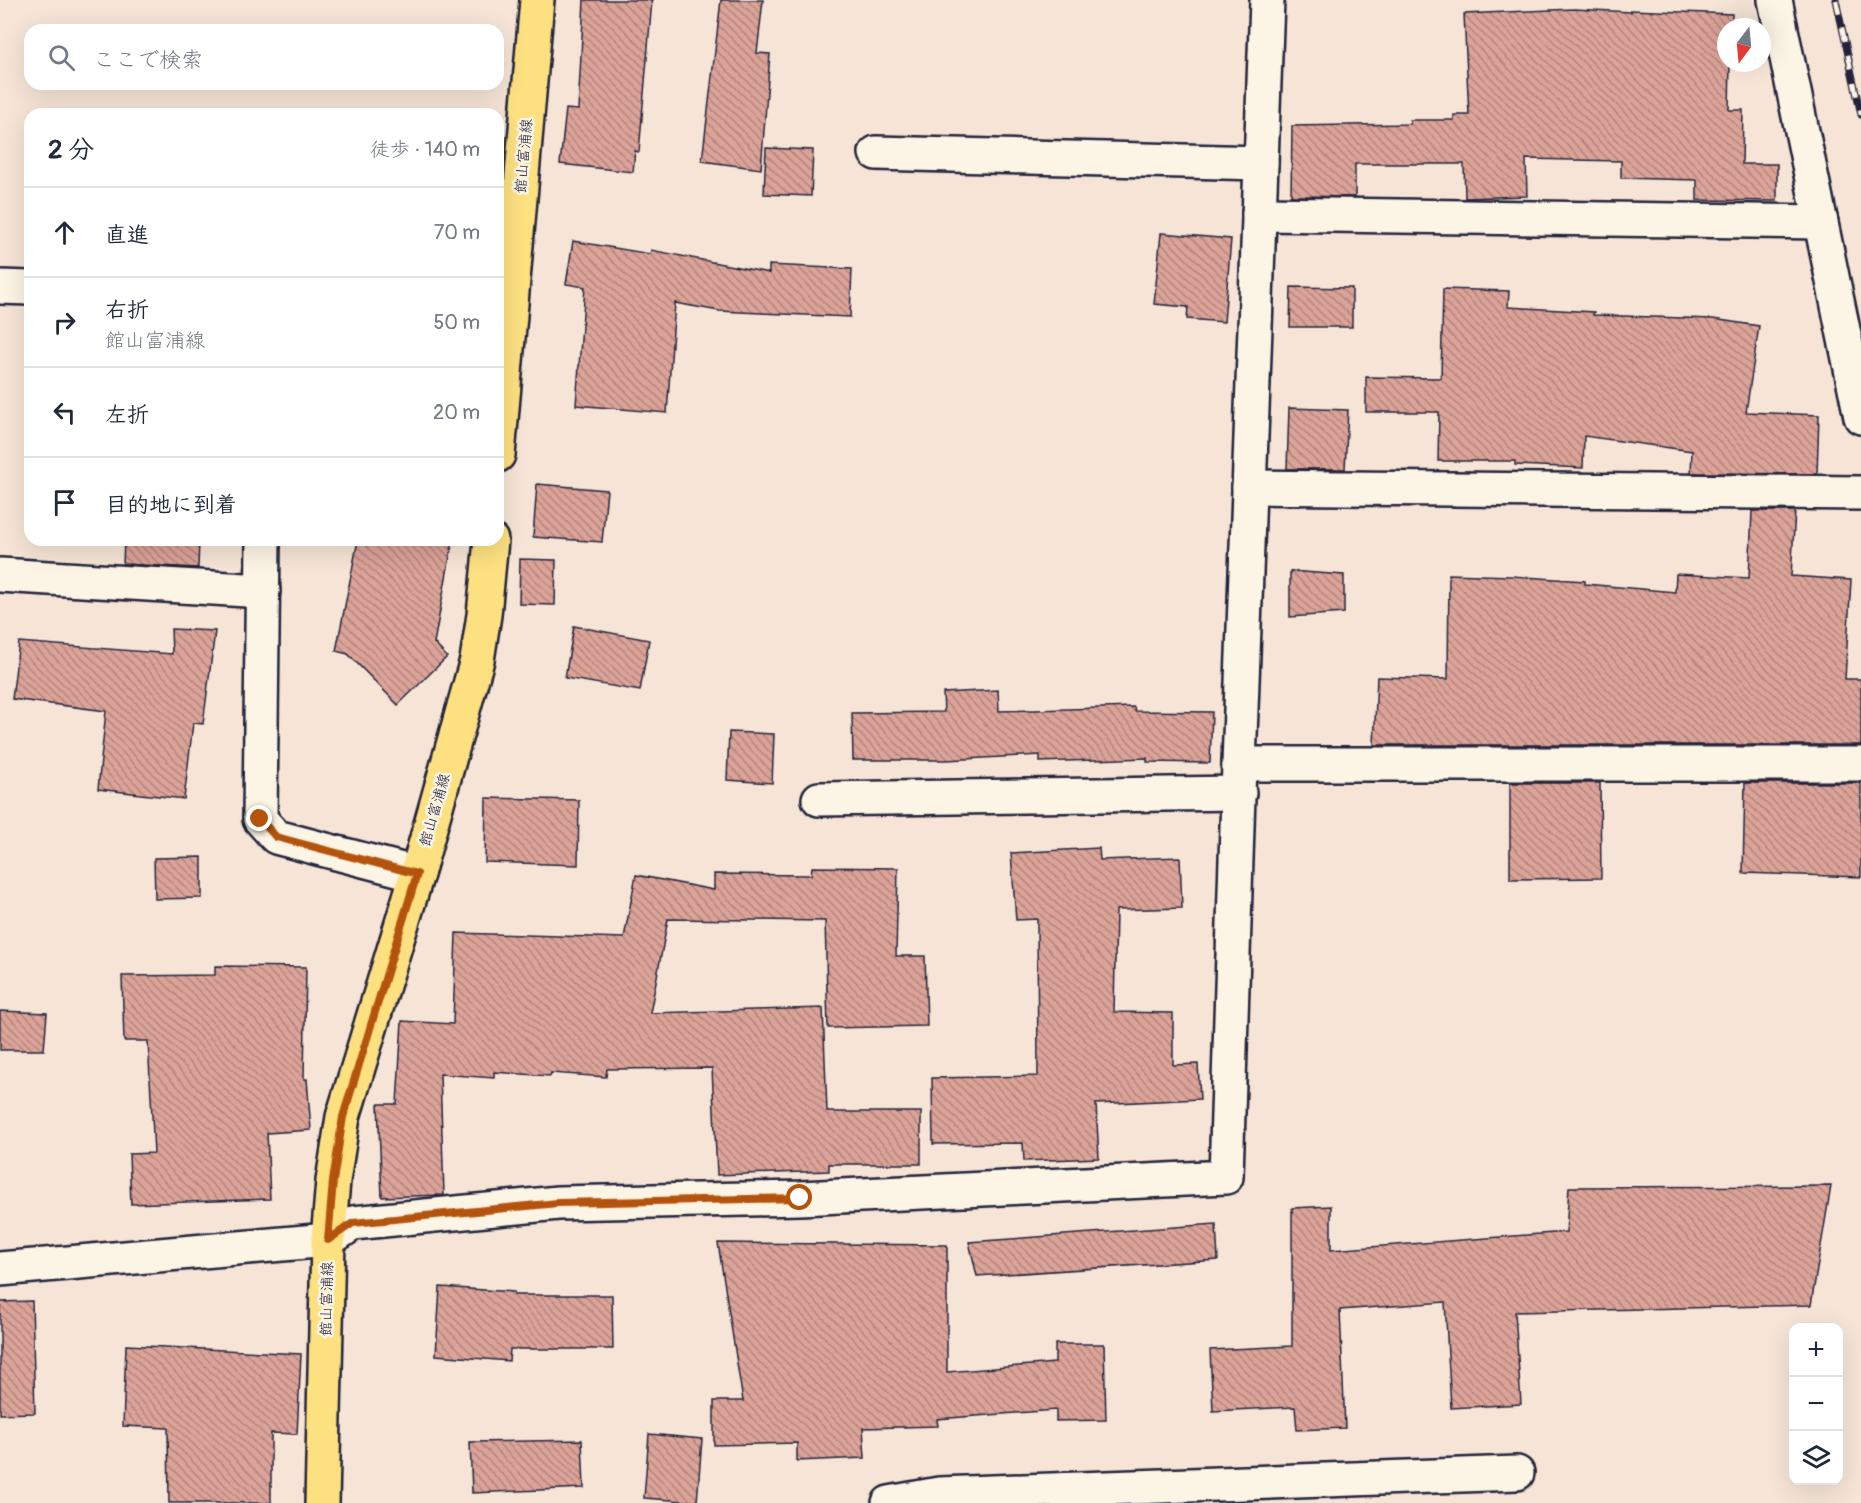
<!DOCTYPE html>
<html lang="ja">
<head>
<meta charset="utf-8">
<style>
	:root { --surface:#fff; --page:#f6f6f7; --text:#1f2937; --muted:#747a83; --line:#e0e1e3 }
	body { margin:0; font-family:Pangolin,"Klee One",sans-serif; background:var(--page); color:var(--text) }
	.controls { position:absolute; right:18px; bottom:18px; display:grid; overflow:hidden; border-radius:12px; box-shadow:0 6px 24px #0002 }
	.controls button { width:54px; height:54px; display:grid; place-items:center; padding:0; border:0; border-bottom:2px solid var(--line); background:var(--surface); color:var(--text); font:30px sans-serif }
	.compass { position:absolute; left:1717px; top:18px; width:54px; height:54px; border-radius:50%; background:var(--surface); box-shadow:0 6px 24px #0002; rotate:196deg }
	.stop { position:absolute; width:18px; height:18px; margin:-14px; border:4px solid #b45309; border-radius:50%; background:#fff }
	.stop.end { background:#b45309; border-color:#fff; box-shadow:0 2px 6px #0008 }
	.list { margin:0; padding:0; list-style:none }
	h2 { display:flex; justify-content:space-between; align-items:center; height:78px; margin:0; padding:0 24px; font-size:26px }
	h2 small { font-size:20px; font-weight:400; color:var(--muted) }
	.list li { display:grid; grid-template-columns:39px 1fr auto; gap:18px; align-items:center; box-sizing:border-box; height:90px; padding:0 24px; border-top:2px solid var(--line) }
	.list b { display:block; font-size:22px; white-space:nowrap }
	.list p { margin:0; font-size:20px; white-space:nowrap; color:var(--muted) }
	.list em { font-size:20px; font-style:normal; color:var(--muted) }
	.icon { flex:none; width:33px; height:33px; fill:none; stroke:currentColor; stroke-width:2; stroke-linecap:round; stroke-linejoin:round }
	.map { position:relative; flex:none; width:1861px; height:1503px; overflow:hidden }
	.search { position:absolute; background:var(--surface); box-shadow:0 6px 24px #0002; left:24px; top:24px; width:480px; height:66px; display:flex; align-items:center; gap:15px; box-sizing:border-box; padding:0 21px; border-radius:18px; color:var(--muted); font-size:22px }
	.panel { position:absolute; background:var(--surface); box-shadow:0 6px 24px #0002; left:24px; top:108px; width:480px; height:438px; border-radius:18px }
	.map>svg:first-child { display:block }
</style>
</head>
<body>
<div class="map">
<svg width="1861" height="1503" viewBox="0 0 1861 1503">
	<defs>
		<pattern id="building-back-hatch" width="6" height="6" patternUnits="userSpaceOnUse" patternTransform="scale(1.5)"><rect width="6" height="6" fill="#dca398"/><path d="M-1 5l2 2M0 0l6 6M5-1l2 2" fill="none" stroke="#b2847d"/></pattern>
	</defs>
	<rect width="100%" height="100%" fill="#f6e5d6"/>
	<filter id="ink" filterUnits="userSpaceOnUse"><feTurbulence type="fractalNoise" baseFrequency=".0167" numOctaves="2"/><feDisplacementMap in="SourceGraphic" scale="12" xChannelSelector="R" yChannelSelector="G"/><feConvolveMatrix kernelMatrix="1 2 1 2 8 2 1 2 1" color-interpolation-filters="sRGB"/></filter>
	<g filter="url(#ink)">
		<g fill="url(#building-back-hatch)" stroke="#22223b" stroke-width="1.5">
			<path d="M 584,0 L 652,0 L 639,152 L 635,151 L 633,172 L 560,164 L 566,109 L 578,110 Z"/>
			<path d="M 721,0 L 763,0 L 757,53 L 770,54 L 761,169 L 702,161 Z"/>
			<path d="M 1574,9 L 1631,12 L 1631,10 L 1732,14 L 1731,27 L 1726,27 L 1726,63 L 1730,63 L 1729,110 L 1743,110 L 1742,164 L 1777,164 L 1777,201 L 1697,200 L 1697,180 L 1621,178 L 1621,161 L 1526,159 L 1527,196 L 1465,198 L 1464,164 L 1355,164 L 1355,197 L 1291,196 L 1292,126 L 1410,124 L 1410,120 L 1454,120 L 1454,115 L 1469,115 L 1464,14 Z"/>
			<path d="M 766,148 L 813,150 L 811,196 L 764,194 Z"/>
			<path d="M 1161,233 L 1231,239 L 1224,322 L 1187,319 L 1188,307 L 1154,304 Z"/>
			<path d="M 573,241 L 650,254 L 651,250 L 769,273 L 769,265 L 852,269 L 850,317 L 719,311 L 675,303 L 667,413 L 576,405 L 585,287 L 566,284 Z"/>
			<path d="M 1291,287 L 1352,288 L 1352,327 L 1290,327 Z"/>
			<path d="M 1443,289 L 1509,291 L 1508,307 L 1594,312 L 1593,315 L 1713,319 L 1759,326 L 1746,412 L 1819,415 L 1817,474 L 1691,473 L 1692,451 L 1584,436 L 1583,468 L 1515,465 L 1515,461 L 1438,461 L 1439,412 L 1366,412 L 1366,377 L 1441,378 Z"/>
			<path d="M 1289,408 L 1348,410 L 1345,469 L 1287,469 Z"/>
			<path d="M 537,484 L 607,490 L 602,542 L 533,537 Z"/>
			<path d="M 1752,511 L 1795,511 L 1791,576 L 1851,580 L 1845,679 L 1861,679 L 1861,745 L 1374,745 L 1377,677 L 1448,679 L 1449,574 L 1511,576 L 1585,581 L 1585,584 L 1675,592 L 1676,574 L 1749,578 Z"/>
			<path d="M 124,540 L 199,540 L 198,568 L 123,564 Z"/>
			<path d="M 358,540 L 453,540 L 434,643 L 447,657 L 398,705 L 348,654 L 336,651 Z"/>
			<path d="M 520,559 L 556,560 L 555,605 L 519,604 Z"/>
			<path d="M 1290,571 L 1344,575 L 1344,613 L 1290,617 Z"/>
			<path d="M 574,626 L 649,640 L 640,691 L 565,678 Z"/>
			<path d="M 171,629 L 215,631 L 203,724 L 193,723 L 184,799 L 98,789 L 106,711 L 12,699 L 19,642 L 172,654 Z"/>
			<path d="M 998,690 L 999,711 L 1134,707 L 1135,711 L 1212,712 L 1210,763 L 1147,762 L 1147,758 L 1040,762 L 1040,755 L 946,760 L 853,760 L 852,713 L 944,712 L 943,693 Z"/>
			<path d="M 729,732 L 774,734 L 772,783 L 727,780 Z"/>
			<path d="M 1510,783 L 1600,783 L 1601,878 L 1510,879 Z"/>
			<path d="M 1745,783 L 1861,783 L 1861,877 L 1743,873 Z"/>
			<path d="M 486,798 L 579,800 L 578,865 L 485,862 Z"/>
			<path d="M 1099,848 L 1100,860 L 1180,857 L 1182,908 L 1116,910 L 1114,1012 L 1173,1013 L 1173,1065 L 1198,1064 L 1200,1099 L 1096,1104 L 1099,1158 L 1024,1161 L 1023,1143 L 933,1144 L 932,1078 L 1038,1076 L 1037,919 L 1016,920 L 1011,853 Z"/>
			<path d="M 202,857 L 202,898 L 155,899 L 154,858 Z"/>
			<path d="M 812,867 L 898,868 L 896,956 L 925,956 L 927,1026 L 828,1028 L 825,921 L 668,919 L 650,1013 L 823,1008 L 827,1112 L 921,1112 L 921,1164 L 829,1164 L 829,1171 L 717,1175 L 712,1068 L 607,1069 L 606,1077 L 551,1073 L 550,1076 L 494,1072 L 494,1078 L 440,1074 L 444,1195 L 382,1197 L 378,1104 L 397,1104 L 402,1021 L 453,1024 L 456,933 L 624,938 L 636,875 L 714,890 L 714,874 L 811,875 Z"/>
			<path d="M 215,966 L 306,967 L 304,1079 L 307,1079 L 311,1130 L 267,1133 L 270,1199 L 131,1204 L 129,1154 L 154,1153 L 148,1041 L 124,1041 L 122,976 L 215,975 Z"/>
			<path d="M 0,1011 L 47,1013 L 44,1050 L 0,1050 Z"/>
			<path d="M 1831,1186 L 1811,1305 L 1515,1312 L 1521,1404 L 1451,1408 L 1445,1302 L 1340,1310 L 1345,1428 L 1297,1430 L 1295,1407 L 1213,1411 L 1210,1350 L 1292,1346 L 1292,1208 L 1331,1206 L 1331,1250 L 1566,1232 L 1569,1187 Z"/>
			<path d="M 1216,1224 L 1218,1260 L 977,1276 L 969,1242 Z"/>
			<path d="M 718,1243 L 947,1245 L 947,1372 L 1055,1363 L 1055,1344 L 1104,1344 L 1106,1420 L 1056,1421 L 1056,1410 L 937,1419 L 938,1426 L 863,1428 L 865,1458 L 797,1461 L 797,1443 L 714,1445 L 714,1401 L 743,1401 Z"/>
			<path d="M 440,1287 L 514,1292 L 514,1295 L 612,1295 L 613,1349 L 510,1349 L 509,1361 L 436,1355 Z"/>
			<path d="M 32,1301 L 35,1413 L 0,1414 L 0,1302 Z"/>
			<path d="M 126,1345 L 301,1354 L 297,1434 L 271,1433 L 271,1503 L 169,1503 L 168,1428 L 123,1426 Z"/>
			<path d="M 649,1434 L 702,1439 L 697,1502 L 644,1498 Z"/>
			<path d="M 582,1440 L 584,1488 L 472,1493 L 470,1442 Z"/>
		</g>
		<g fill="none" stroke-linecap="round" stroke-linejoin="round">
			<g stroke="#22223b" stroke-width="38">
				<g id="minor">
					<path d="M 1775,0 L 1861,417"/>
					<path d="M 876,153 L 1261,163"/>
					<path d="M 1259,214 L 1821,222"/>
					<path d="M 0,287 L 30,288"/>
					<path d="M 1249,487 L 1861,493"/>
					<path d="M 263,540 L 260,819 L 276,837 L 417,874"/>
					<path d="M 0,575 L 263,591"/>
					<path d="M 1239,764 L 1861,764"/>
					<path d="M 819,799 L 1239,793"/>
					<path d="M 0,1269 L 328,1240 L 353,1223 L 558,1203 L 800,1198 L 1226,1177 L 1239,764 L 1267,0"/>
					<path d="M 889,1503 L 939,1494 L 1517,1473"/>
				</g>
			</g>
			<g stroke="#22223b" stroke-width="38">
				<g id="major">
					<path d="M 498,455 L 537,0"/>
					<path d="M 322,1503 L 328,1240 L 333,1181 L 343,1117 L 417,874 L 477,660 L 484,615 L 491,540"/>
				</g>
			</g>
			<use href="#minor" stroke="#fcf5e5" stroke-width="33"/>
			<use href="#major" stroke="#fde080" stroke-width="33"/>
			<g stroke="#22223b" stroke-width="7">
				<path id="rail" d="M 1836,0 L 1861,115"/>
			</g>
			<use href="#rail" stroke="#fcf5e5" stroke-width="4.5" stroke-dasharray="14" stroke-linecap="butt"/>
		</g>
	</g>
	<g fill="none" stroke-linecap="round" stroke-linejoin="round" filter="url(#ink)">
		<path stroke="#b45309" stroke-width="8" d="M 260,819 L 276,837 L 417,874 L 343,1117 L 333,1181 L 328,1240 L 353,1223 L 558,1203 L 800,1198"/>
	</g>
	<g text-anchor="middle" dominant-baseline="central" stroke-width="5" stroke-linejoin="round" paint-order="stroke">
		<g font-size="15" fill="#22223b" stroke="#fcf5e5">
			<text transform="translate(524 156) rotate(-85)">館山富浦線</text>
			<text transform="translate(435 810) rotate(-74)">館山富浦線</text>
			<text transform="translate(327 1299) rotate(-89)">館山富浦線</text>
		</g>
	</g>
</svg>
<div class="controls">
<button>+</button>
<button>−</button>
<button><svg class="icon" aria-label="layers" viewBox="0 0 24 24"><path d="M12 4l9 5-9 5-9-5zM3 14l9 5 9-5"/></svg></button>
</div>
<svg class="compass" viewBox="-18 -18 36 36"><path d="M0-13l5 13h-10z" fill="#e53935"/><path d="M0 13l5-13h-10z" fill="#747a83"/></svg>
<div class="stop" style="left:800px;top:1198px"></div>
<div class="stop end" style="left:260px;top:819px"></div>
<div class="search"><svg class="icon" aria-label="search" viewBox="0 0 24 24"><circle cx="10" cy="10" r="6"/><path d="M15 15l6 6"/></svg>ここで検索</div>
<section class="panel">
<h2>2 分<small>徒歩 · 140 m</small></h2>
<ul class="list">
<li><svg class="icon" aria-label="ahead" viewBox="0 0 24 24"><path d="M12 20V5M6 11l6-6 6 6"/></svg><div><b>直進</b></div><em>70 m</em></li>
<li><svg class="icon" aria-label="right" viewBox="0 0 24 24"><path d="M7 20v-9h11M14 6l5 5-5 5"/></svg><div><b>右折</b><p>館山富浦線</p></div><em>50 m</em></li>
<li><svg class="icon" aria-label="left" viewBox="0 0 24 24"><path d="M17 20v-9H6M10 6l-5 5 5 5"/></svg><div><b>左折</b></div><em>20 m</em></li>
<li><svg class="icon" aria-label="arrive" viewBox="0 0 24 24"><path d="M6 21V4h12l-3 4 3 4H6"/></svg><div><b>目的地に到着</b></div></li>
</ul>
</section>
</div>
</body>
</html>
